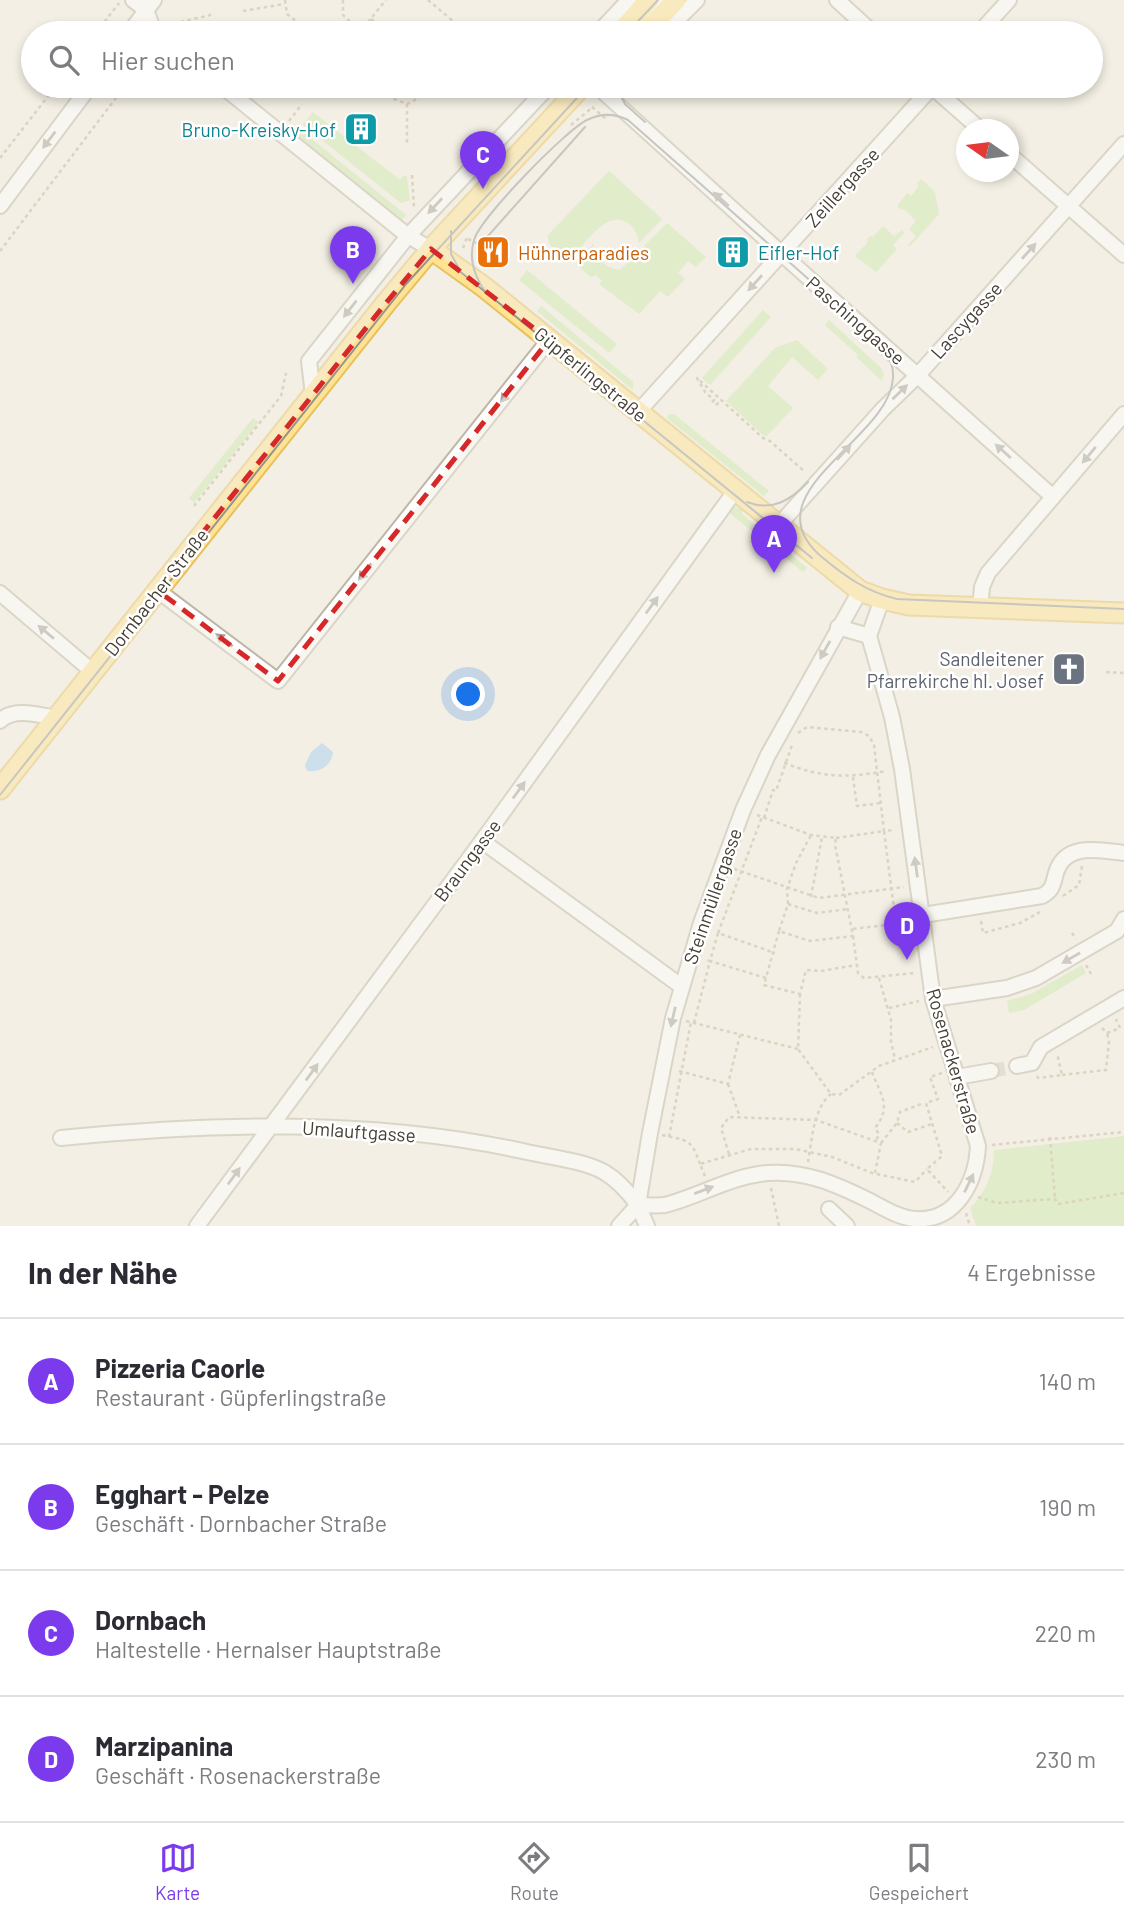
<!DOCTYPE html>
<html lang="de">
<head>
<meta charset="utf-8">
<style>
	:root { --surface:#fff; --page:#f2f2f3; --text:#2b2b33; --muted:#7c7c81; --line:#e1e1e2; --accent:#7c3aed }
	body { margin:0; font-family:Barlow,sans-serif; background:var(--page); color:var(--text) }
	.compass { position:absolute; left:956px; top:119px; width:63px; height:63px; border-radius:50%; background:var(--surface); box-shadow:0 4px 10px #0003; rotate:284deg }
	.you { position:absolute; left:469px; top:695px; width:24px; height:24px; margin:-18px; border:5px solid #fff; border-radius:50%; background:#1a73e8; box-shadow:0 0 0 10px #1a73e833 }
	.badge { display:grid; place-items:center; width:46px; height:46px; border-radius:50%; background:var(--accent); color:#fff; font-size:23px; font-weight:700 }
	.pin { position:absolute; translate:-50% -58px; filter:drop-shadow(0 2px 4px #0008) }
	.pin::after { content:''; position:absolute; top:37px; width:24px; height:21px; background:inherit; clip-path:polygon(0 0,100% 0,50% 100%) }
	.list { margin:0; padding:0; list-style:none }
	h2 { display:flex; justify-content:space-between; align-items:center; height:91px; margin:0; padding:0 28px; font-size:30px }
	h2 small { font-size:23px; font-weight:400; color:var(--muted) }
	.list li { display:grid; grid-template-columns:46px 1fr auto; gap:21px; align-items:center; box-sizing:border-box; height:126px; padding:0 28px; border-top:2px solid var(--line) }
	.list b { display:block; font-size:26px; white-space:nowrap }
	.list p { margin:0; font-size:23px; white-space:nowrap; color:var(--muted) }
	.list em { font-size:23px; font-style:normal; color:var(--muted) }
	.icon { flex:none; width:38px; height:38px; fill:none; stroke:currentColor; stroke-width:2; stroke-linecap:round; stroke-linejoin:round }
	.map { position:relative; flex:none; width:1124px; height:1226px; overflow:hidden }
	.search { position:absolute; background:var(--surface); box-shadow:0 4px 10px #0003; left:21px; right:21px; top:21px; height:77px; display:flex; align-items:center; gap:18px; box-sizing:border-box; padding:0 24px; border-radius:38px; color:var(--muted); font-size:26px }
	.sheet { height:595px; background:var(--surface) }
	nav { display:flex; justify-content:space-around; align-items:center; box-sizing:border-box; height:98px; border-top:2px solid var(--line); background:var(--surface); font-size:19px; color:var(--muted) }
	nav a { display:grid; justify-items:center; gap:4px }
	nav .on { color:var(--accent) }
	.map>svg:first-child { display:block }
</style>
</head>
<body>
<div class="map">
<svg width="1124" height="1226" viewBox="0 0 1124 1226">
	<rect width="100%" height="100%" fill="#f3efe4"/>
	<g fill="#cbe8ac">
		<path d="M 313,112 L 400,180 L 404,175 L 407,177 L 410,200 L 401,203 L 303,125 Z"/>
		<path d="M 293,124 L 406,215 L 402,220 L 289,129 Z"/>
		<path d="M 609,171 L 662,219 L 639,243 C 637,233 634,225 624,221 C 604,213 585,244 572,257 L 567,258 L 549,244 L 548,235 Z"/>
		<path d="M 921,179 L 935,192 L 939,214 L 910,246 L 908,245 L 916,236 L 909,229 L 916,221 L 904,209 L 901,210 L 897,206 L 907,193 L 911,196 L 919,186 L 917,184 Z"/>
		<path d="M 667,223 L 706,257 L 696,267 L 688,261 L 678,273 L 685,279 L 668,297 L 660,291 L 639,314 L 599,284 L 602,281 L 596,275 L 591,277 L 576,264 L 593,244 C 599,258 604,269 620,270 Z"/>
		<path d="M 883,226 L 894,236 L 902,230 L 904,233 L 893,245 L 897,249 L 876,272 L 855,256 L 868,242 L 867,240 L 870,236 L 873,237 Z"/>
		<path d="M 527,270 L 617,344 L 609,353 L 519,280 Z"/>
		<path d="M 541,306 L 633,382 L 633,390 L 537,311 Z"/>
		<path d="M 763,310 L 771,317 L 710,385 L 702,378 Z"/>
		<path d="M 829,320 L 881,368 L 884,374 L 882,381 L 856,357 L 858,355 L 825,325 Z"/>
		<path d="M 797,340 L 828,369 L 818,380 L 792,357 L 768,386 L 793,408 L 767,436 L 763,435 L 726,401 L 775,348 Z"/>
		<path d="M 669,414 L 674,414 L 769,491 L 764,496 L 667,418 Z"/>
		<path d="M 253,418 L 259,422 L 194,503 L 189,498 Z"/>
		<path d="M 735,507 L 742,509 L 742,514 L 807,568 L 803,572 L 727,511 Z"/>
		<path d="M 1082,965 L 1086,973 L 1024,1010 L 1009,1013 L 1007,1001 L 1031,994 Z"/>
		<path d="M 1124,1136 L 1124,1226 L 976,1226 L 970,1208 C 986,1193 994,1173 994,1150 Z"/>
	</g>
	<path fill="#9ecdf2" d="M 322,743 L 333,752 C 332,765 320,773 307,771 L 305,765 L 311,752 Z"/>
	<g fill="none" stroke-linecap="round" stroke-linejoin="round">
		<path stroke="#d0ccc1" stroke-width="14" stroke-dasharray="14 7" stroke-linecap="butt" d="M 991,1071 L 1017,1066"/>
		<g stroke="#beb7a7" stroke-width="18">
			<g id="minor">
				<path d="M 133,0 L 146,10"/>
				<path d="M 837,0 L 873,33"/>
				<path d="M 146,10 L 153,29 L 157,33"/>
				<path d="M 642,22 L 662,0"/>
				<path d="M 129,33 L 154,0"/>
				<path d="M 598,33 L 629,0"/>
				<path d="M 664,33 L 697,0"/>
				<path d="M 979,33 L 1009,0"/>
				<path d="M 222,86 L 408,236 L 431,249"/>
				<path d="M 597,86 L 782,254 L 1053,497"/>
				<path d="M 931,86 L 981,130"/>
				<path d="M 1009,154 L 1124,255"/>
				<path d="M 0,206 L 90,86"/>
				<path d="M 313,395 L 309,361 L 408,236 L 549,86"/>
				<path d="M 638,412 L 933,86"/>
				<path d="M 778,526 L 883,409 L 918,375 L 1124,144"/>
				<path d="M 157,590 L 278,681 L 549,340"/>
				<path d="M 0,593 L 93,672"/>
				<path d="M 980,608 L 982,587 L 988,573 L 1124,414"/>
				<path d="M 838,627 L 869,636"/>
				<path d="M 0,721 C 13,707 40,715 56,718"/>
				<path d="M 482,841 L 681,986"/>
				<path d="M 923,915 L 1042,896 C 1053,890 1053,884 1056,873 C 1065,842 1099,850 1124,853"/>
				<path d="M 933,999 L 1007,988 L 1036,978 L 1117,931 L 1124,919"/>
				<path d="M 1017,1066 L 1032,1063 L 1041,1047 L 1124,998"/>
				<path d="M 957,1077 L 991,1071"/>
				<path d="M 61,1138 C 216,1123 374,1118 527,1152 C 550,1157 584,1161 604,1172 C 618,1180 629,1193 638,1205"/>
				<path d="M 829,1209 L 847,1226"/>
				<path d="M 197,1226 L 482,841 L 735,491"/>
				<path d="M 619,1226 L 638,1205 C 647,1205 657,1206 665,1205 C 700,1196 731,1176 768,1173 C 805,1170 838,1185 870,1201 C 884,1208 899,1218 915,1219 C 957,1222 976,1181 978,1146 L 933,999 L 902,769 L 892,717 L 869,636 L 882,599"/>
				<path d="M 647,1226 L 638,1205 L 650,1133 L 673,1018 L 701,923 L 743,810 L 768,755 L 860,591"/>
			</g>
		</g>
		<g stroke="#e6c15f" stroke-width="23">
			<g id="major">
				<path d="M 620,33 L 649,0"/>
				<path d="M 645,33 L 676,0"/>
				<path d="M 431,249 L 484,287 L 860,591 L 882,599 L 909,605 L 1124,613"/>
				<path d="M 0,789 L 386,303 L 431,249 L 582,86"/>
			</g>
		</g>
		<g stroke="#c0b398" stroke-width="2.5" stroke-dasharray="3.5 3.5" stroke-linecap="butt">
			<path d="M 285,0 L 287,14 L 311,33"/>
			<path d="M 343,0 L 343,15 L 360,31"/>
			<path d="M 428,0 L 467,33"/>
			<path d="M 243,11 L 284,4"/>
			<path d="M 371,19 L 389,33"/>
			<path d="M 167,25 L 215,14"/>
			<path d="M 96,33 L 119,3"/>
			<path d="M 359,33 L 386,0"/>
			<path d="M 377,86 L 394,99 L 407,104 L 417,99 L 431,86"/>
			<path d="M 407,104 L 407,145"/>
			<path d="M 592,107 L 606,119 L 608,117"/>
			<path d="M 289,121 L 302,104"/>
			<path d="M 571,125 L 593,107"/>
			<path d="M 0,158 L 56,86"/>
			<path d="M 412,175 L 414,208"/>
			<path d="M 468,239 L 487,248"/>
			<path d="M 463,248 L 467,237"/>
			<path d="M 0,251 L 125,86"/>
			<path d="M 712,402 L 714,400 L 705,392 L 697,378 L 763,438 L 770,441 L 805,472"/>
			<path d="M 716,405 L 721,400"/>
			<path d="M 194,506 L 281,396 L 286,373"/>
			<path d="M 1106,672 L 1124,673"/>
			<path d="M 798,733 L 807,727 L 861,732 L 869,736 L 874,745 L 884,831 L 895,830"/>
			<path d="M 784,763 C 824,778 845,778 887,771"/>
			<path d="M 853,777 L 857,806 L 881,803"/>
			<path d="M 757,815 L 811,835 L 836,838 L 835,845 L 853,936 L 810,941 L 779,931 L 788,904 L 787,889 L 796,863 L 811,835"/>
			<path d="M 764,818 L 773,790 L 776,791 L 792,745"/>
			<path d="M 836,838 L 884,831 L 896,924 L 851,929"/>
			<path d="M 734,869 L 819,898 L 904,887"/>
			<path d="M 1063,896 L 1079,885 L 1082,866"/>
			<path d="M 811,897 L 822,837"/>
			<path d="M 788,904 L 817,913 L 848,909"/>
			<path d="M 981,921 L 983,933 L 1020,923 L 1040,912"/>
			<path d="M 896,924 L 900,948 L 911,946"/>
			<path d="M 779,931 L 764,985 L 800,994 L 806,970 L 821,971 L 856,965"/>
			<path d="M 718,933 L 762,817"/>
			<path d="M 1072,933 L 1076,939"/>
			<path d="M 853,936 L 858,973 L 864,978 L 915,973"/>
			<path d="M 1086,965 L 1091,974"/>
			<path d="M 766,978 L 710,961 L 718,933 L 775,953"/>
			<path d="M 879,978 L 891,1020 L 891,1042 L 895,1059"/>
			<path d="M 800,994 L 798,1049 L 831,1094 L 839,1095 L 879,1066 L 933,1047"/>
			<path d="M 889,1008 L 919,1001"/>
			<path d="M 686,1021 L 798,1049"/>
			<path d="M 694,1023 L 710,961 L 704,960"/>
			<path d="M 1102,1028 L 1107,1033 L 1120,1028 L 1116,1019"/>
			<path d="M 679,1071 L 728,1084 L 740,1035"/>
			<path d="M 872,1072 C 881,1096 892,1106 875,1128 L 879,1134 L 876,1141"/>
			<path d="M 942,1073 L 930,1077 L 938,1099 L 926,1103 L 942,1156 L 927,1169 L 948,1192"/>
			<path d="M 1062,1075 L 1106,1070 L 1109,1041 L 1107,1033"/>
			<path d="M 1037,1076 L 1038,1078 L 1062,1075 L 1057,1053"/>
			<path d="M 728,1084 L 740,1117"/>
			<path d="M 897,1123 L 908,1132 L 932,1124"/>
			<path d="M 662,1135 C 688,1141 691,1138 700,1164"/>
			<path d="M 669,1137 L 691,1022"/>
			<path d="M 1050,1137 L 1055,1199"/>
			<path d="M 881,1143 L 897,1123 L 900,1112 L 924,1103"/>
			<path d="M 992,1145 L 1124,1132"/>
			<path d="M 729,1154 L 721,1128 L 729,1117 L 816,1120 L 881,1143 L 875,1173"/>
			<path d="M 808,1162 C 812,1140 813,1109 831,1094"/>
			<path d="M 705,1176 L 700,1164 L 751,1149 L 796,1149 L 832,1157 L 872,1173 L 915,1182 L 927,1169"/>
			<path d="M 771,1188 L 779,1226"/>
			<path d="M 978,1197 L 997,1203 L 1055,1199 L 1058,1204 L 1124,1193"/>
			<path d="M 966,1213 L 970,1226"/>
		</g>
		<use href="#minor" stroke="#fff" stroke-width="14"/>
		<use href="#major" stroke="#ffe391" stroke-width="19"/>
		<g stroke="#949494" stroke-width="2">
			<path d="M 627,33 L 658,0"/>
			<path d="M 616,86 L 625,104 L 645,122"/>
			<path d="M 451,231 L 451,254 L 461,272 L 812,558"/>
			<path d="M 478,259 L 488,236 L 585,127"/>
			<path d="M 487,294 C 475,278 468,260 474,240 C 480,218 566,130 587,120 C 601,113 614,113 628,120 L 881,343 C 888,354 894,365 893,378 C 890,440 745,494 823,558 C 846,577 867,592 897,599 L 1124,609"/>
			<path d="M 747,502 C 772,512 791,500 808,482"/>
			<path d="M 0,795 L 407,283 L 588,86"/>
		</g>
	</g>
	<defs><path id="oneway-solid" d="M-6-.8H1V-3.2L6.5 0L1 3.2V.8H-6Z" transform="scale(1.75)"/></defs>
	<g fill="#a29f9a">
		<use href="#oneway-solid" transform="translate(49 140) rotate(127)"/>
		<use href="#oneway-solid" transform="translate(721 199) rotate(-138)"/>
		<use href="#oneway-solid" transform="translate(435 206) rotate(133)"/>
		<use href="#oneway-solid" transform="translate(1029 251) rotate(-48)"/>
		<use href="#oneway-solid" transform="translate(755 283) rotate(132)"/>
		<use href="#oneway-solid" transform="translate(350 309) rotate(128)"/>
		<use href="#oneway-solid" transform="translate(900 392) rotate(-44)"/>
		<use href="#oneway-solid" transform="translate(507 394) rotate(128)"/>
		<use href="#oneway-solid" transform="translate(1003 451) rotate(-138)"/>
		<use href="#oneway-solid" transform="translate(844 452) rotate(-48)"/>
		<use href="#oneway-solid" transform="translate(1089 455) rotate(130)"/>
		<use href="#oneway-solid" transform="translate(365 572) rotate(128)"/>
		<use href="#oneway-solid" transform="translate(652 605) rotate(-54)"/>
		<use href="#oneway-solid" transform="translate(46 632) rotate(-140)"/>
		<use href="#oneway-solid" transform="translate(224 640) rotate(-143)"/>
		<use href="#oneway-solid" transform="translate(825 650) rotate(119)"/>
		<use href="#oneway-solid" transform="translate(519 790) rotate(-54)"/>
		<use href="#oneway-solid" transform="translate(916 867) rotate(-98)"/>
		<use href="#oneway-solid" transform="translate(1071 958) rotate(150)"/>
		<use href="#oneway-solid" transform="translate(673 1017) rotate(103)"/>
		<use href="#oneway-solid" transform="translate(312 1072) rotate(-54)"/>
		<use href="#oneway-solid" transform="translate(234 1176) rotate(-54)"/>
		<use href="#oneway-solid" transform="translate(969 1183) rotate(-64)"/>
		<use href="#oneway-solid" transform="translate(704 1190) rotate(-21)"/>
	</g>
	<path d="M0 0H1124V1226H0ZM 431,249 L 549,340 L 278,681 L 157,590 L 386,303 Z" fill="#f3efe4" fill-opacity=".55" fill-rule="evenodd"/>
	<path fill="none" stroke="#d62828" stroke-width="5" stroke-dasharray="14 9" stroke-linejoin="round" d="M 431,249 L 549,340 L 278,681 L 157,590 L 386,303 Z"/>
	<defs>
		<g id="building-square" transform="scale(1.75)"><rect x="-9" y="-9" width="18" height="18" rx="4" fill="#0f9aa8" stroke="#fff"/><path d="M-4-6H4V6H1V3H-1V6H-4ZM-2.5-4.3h1.7v1.8h-1.7ZM.8-4.3h1.7v1.8H.8ZM-2.5-1h1.7V.8h-1.7ZM.8-1h1.7V.8H.8Z" fill="#fff"/></g>
		<g id="restaurant-square" transform="scale(1.75)"><rect x="-9" y="-9" width="18" height="18" rx="4" fill="#e8710a" stroke="#fff"/><path d="M-5-6h1v4h1v-4h1v4h1v-4h1v5L-1.5 .5V6h-2V.5L-5-1ZM5-6V6H3V1.5H1.5Q1.5-4 5-6Z" fill="#fff"/></g>
		<g id="church-square" transform="scale(1.75)"><rect x="-9" y="-9" width="18" height="18" rx="4" fill="#6b7280" stroke="#fff"/><path d="M-1.2-6h2.4v3.5h3.3v2.4h-3.3V6h-2.4V-.1h-3.3v-2.4h3.3Z" fill="#fff"/></g>
	</defs>
	<g fill-rule="evenodd">
		<use href="#building-square" x="361" y="129"/>
		<use href="#restaurant-square" x="493" y="252"/>
		<use href="#building-square" x="733" y="252"/>
		<use href="#church-square" x="1069" y="669"/>
	</g>
	<g text-anchor="middle" dominant-baseline="central" stroke-width="5" stroke-linejoin="round" paint-order="stroke">
		<g font-size="19" fill="#0d838f" stroke="#fff" text-anchor="end">
			<text x="336" y="129">Bruno-Kreisky-Hof</text>
			<text x="758" y="252" text-anchor="start">Eifler-Hof</text>
		</g>
		<g font-size="19" fill="#453f34" stroke="#fff">
			<text transform="translate(842 187) rotate(-48)">Zeillergasse</text>
			<text transform="translate(856 320) rotate(41)">Paschinggasse</text>
			<text transform="translate(966 320) rotate(-48)">Lascygasse</text>
			<text transform="translate(591 374) rotate(39)">Güpferlingstraße</text>
			<text transform="translate(156 592) rotate(-52)">Dornbacher Straße</text>
			<text transform="translate(467 860) rotate(-53)">Braungasse</text>
			<text transform="translate(712 896) rotate(-71)">Steinmüllergasse</text>
			<text transform="translate(954 1061) rotate(74)">Rosenackerstraße</text>
			<text transform="translate(359 1131) rotate(4)">Umlauftgasse</text>
		</g>
		<g font-size="19" fill="#c56008" stroke="#fff" text-anchor="start">
			<text x="518" y="252">Hühnerparadies</text>
		</g>
		<g font-size="19" fill="#5b616d" stroke="#fff" text-anchor="end">
			<text x="1044" y="658">Sandleitener<tspan x="1044" dy="22">Pfarrekirche hl. Josef</tspan></text>
		</g>
	</g>
</svg>
<svg class="compass" viewBox="-18 -18 36 36"><path d="M0-13l5 13h-10z" fill="#e53935"/><path d="M0 13l5-13h-10z" fill="#7c7c81"/></svg>
<div class="you"></div>
<div class="pin badge" style="left:774px;top:573px">A</div>
<div class="pin badge" style="left:353px;top:284px">B</div>
<div class="pin badge" style="left:483px;top:189px">C</div>
<div class="pin badge" style="left:907px;top:960px">D</div>
<div class="search"><svg class="icon" aria-label="search" viewBox="0 0 24 24"><circle cx="10" cy="10" r="6"/><path d="M15 15l6 6"/></svg>Hier suchen</div>
</div>
<section class="sheet">
<h2>In der Nähe<small>4 Ergebnisse</small></h2>
<ul class="list">
<li><span class="badge">A</span><div><b>Pizzeria Caorle</b><p>Restaurant · Güpferlingstraße</p></div><em>140 m</em></li>
<li><span class="badge">B</span><div><b>Egghart - Pelze</b><p>Geschäft · Dornbacher Straße</p></div><em>190 m</em></li>
<li><span class="badge">C</span><div><b>Dornbach</b><p>Haltestelle · Hernalser Hauptstraße</p></div><em>220 m</em></li>
<li><span class="badge">D</span><div><b>Marzipanina</b><p>Geschäft · Rosenackerstraße</p></div><em>230 m</em></li>
</ul>
</section>
<nav>
<a class="on"><svg class="icon" aria-label="map" viewBox="0 0 24 24"><path d="M3 6l6-2 6 2 6-2v14l-6 2-6-2-6 2zM9 4v14M15 6v14"/></svg>Karte</a>
<a><svg class="icon" aria-label="directions" viewBox="0 0 24 24"><path d="M12 3l9 9-9 9-9-9zM9 14v-3h6M13 9l2 2-2 2"/></svg>Route</a>
<a><svg class="icon" aria-label="saved" viewBox="0 0 24 24"><path d="M7 4h10v16l-5-4-5 4z"/></svg>Gespeichert</a>
</nav>
</body>
</html>
